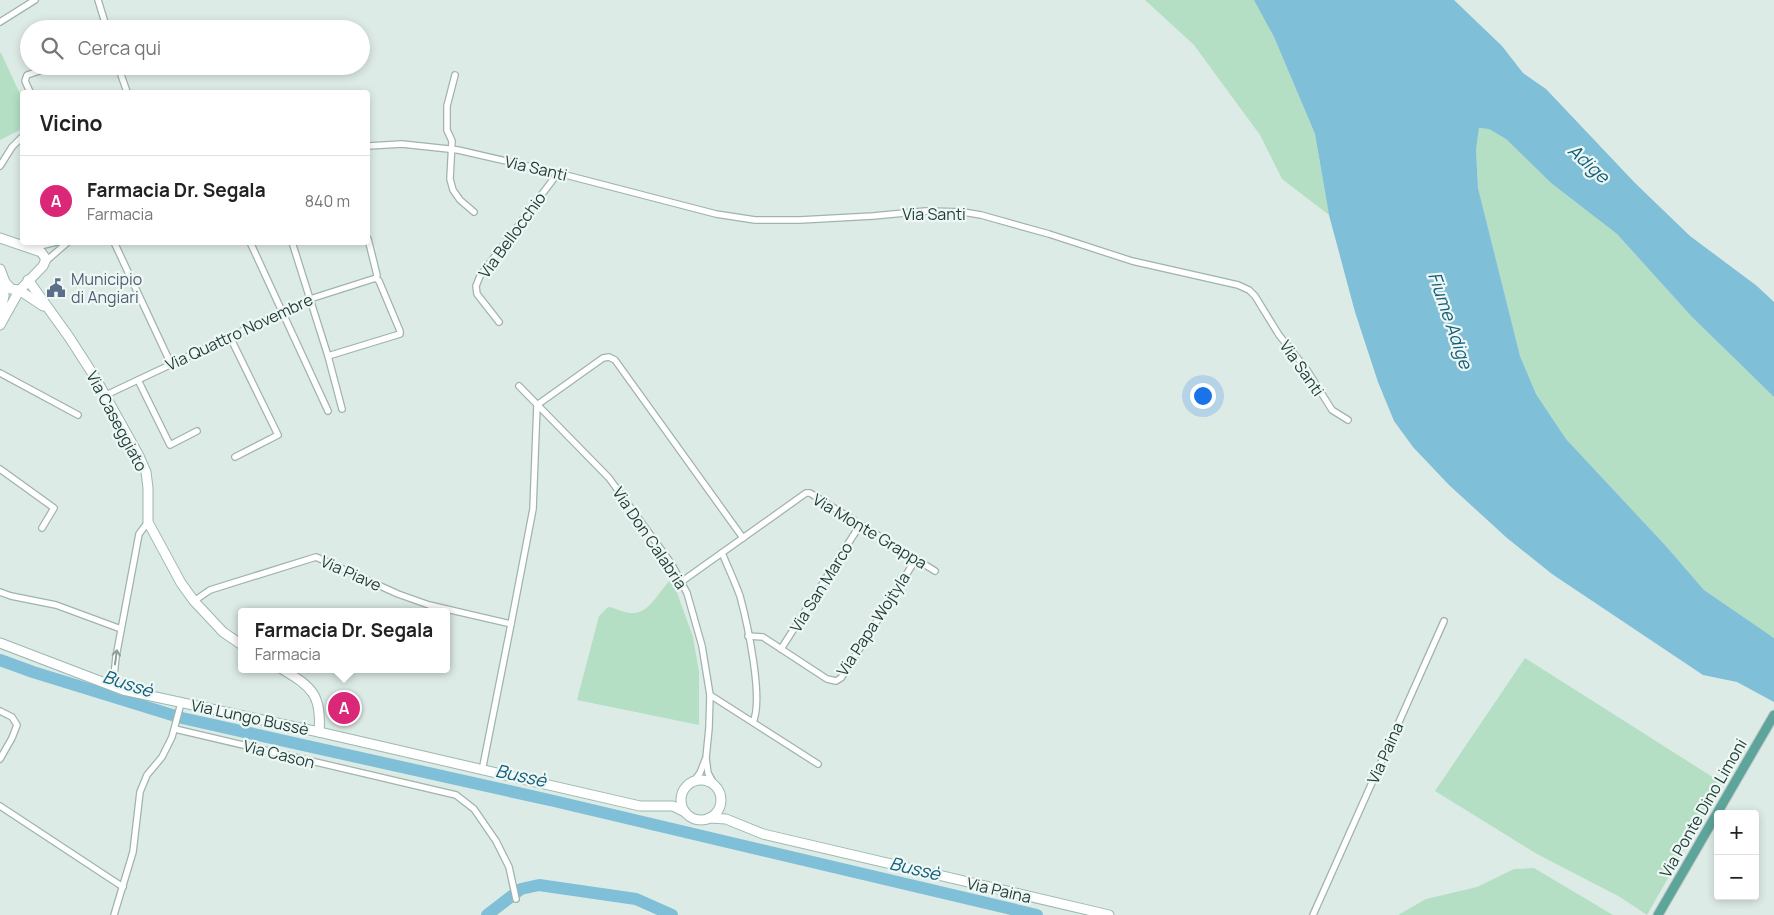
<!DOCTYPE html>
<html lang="it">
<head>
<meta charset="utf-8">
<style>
	:root { --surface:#fff; --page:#f6f6f6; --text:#222; --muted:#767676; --line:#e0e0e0; --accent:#db2777 }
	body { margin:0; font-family:Manrope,sans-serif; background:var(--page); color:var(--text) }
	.controls { position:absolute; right:15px; bottom:15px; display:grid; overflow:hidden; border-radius:5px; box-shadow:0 2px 8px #0003 }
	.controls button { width:45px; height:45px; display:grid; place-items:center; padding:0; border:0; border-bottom:1px solid var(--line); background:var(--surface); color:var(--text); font:25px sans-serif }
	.you { position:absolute; left:1202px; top:395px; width:18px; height:18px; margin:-12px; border:4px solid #fff; border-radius:50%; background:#1a73e8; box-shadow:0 0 0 8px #1a73e833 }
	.badge { display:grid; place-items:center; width:32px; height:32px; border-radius:50%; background:var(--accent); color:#fff; font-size:16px; font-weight:700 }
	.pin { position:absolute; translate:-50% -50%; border:2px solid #fff; box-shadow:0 1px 5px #0006 }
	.popup { position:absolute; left:238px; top:608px; width:212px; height:65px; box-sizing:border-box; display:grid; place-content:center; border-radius:5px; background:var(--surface); filter:drop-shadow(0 1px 4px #0005); font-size:16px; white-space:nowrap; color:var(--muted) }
	.popup b { font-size:19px; color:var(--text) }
	.popup::after { content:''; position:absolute; left:50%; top:100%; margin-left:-10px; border:10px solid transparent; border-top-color:var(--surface) }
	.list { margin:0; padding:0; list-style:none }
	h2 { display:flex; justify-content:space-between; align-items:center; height:65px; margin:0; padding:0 20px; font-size:21px }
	h2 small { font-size:16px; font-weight:400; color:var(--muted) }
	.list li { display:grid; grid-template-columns:32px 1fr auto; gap:15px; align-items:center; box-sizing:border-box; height:90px; padding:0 20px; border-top:1px solid var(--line) }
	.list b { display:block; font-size:19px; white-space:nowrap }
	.list p { margin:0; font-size:16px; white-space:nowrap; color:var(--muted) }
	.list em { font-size:16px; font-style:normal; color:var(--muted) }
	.icon { flex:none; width:28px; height:28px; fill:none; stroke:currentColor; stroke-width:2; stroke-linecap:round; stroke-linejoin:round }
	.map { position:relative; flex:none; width:1774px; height:915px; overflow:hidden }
	.search { position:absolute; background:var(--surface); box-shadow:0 2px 8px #0003; left:20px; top:20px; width:350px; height:55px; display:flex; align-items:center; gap:12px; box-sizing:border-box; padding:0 18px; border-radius:28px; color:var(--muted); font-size:19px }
	.panel { position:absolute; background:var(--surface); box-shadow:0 2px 8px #0003; left:20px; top:90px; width:350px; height:155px; border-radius:5px }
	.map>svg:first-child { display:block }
</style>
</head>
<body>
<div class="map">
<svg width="1774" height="915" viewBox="0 0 1774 915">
	<rect width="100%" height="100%" fill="#ddebe6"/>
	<g fill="#b4dfc4">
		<path d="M 1145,0 L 1255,0 L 1274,37 L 1315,134 L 1329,215 L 1282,179 L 1260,135 L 1194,45 Z"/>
		<path d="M 0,53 L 1,53 L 22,98 L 22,129 L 0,140 Z"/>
		<path d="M 1479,128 L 1489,129 L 1506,139 L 1551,183 L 1617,234 L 1692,317 L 1774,397 L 1774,638 L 1704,590 L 1665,545 L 1566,439 L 1536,394 L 1520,356 L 1478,188 L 1476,150 Z"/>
		<path d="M 672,579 L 693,637 L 699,672 L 699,725 L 577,700 L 599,616 L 608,607 C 616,608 624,613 631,613 C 650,615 660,588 672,579 Z"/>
		<path d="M 1525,658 L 1722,783 L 1647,915 L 1620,897 L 1537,854 L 1435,791 Z"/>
		<path d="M 1534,868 L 1613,915 L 1398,915 L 1426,899 L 1477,887 L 1514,869 Z"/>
	</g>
	<path fill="#7fbfd7" d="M 1254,0 L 1454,0 L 1502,46 L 1523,73 L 1546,89 L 1635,183 L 1690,236 L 1757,286 L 1774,302 L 1774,397 L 1692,317 L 1617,234 L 1551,183 L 1506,139 L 1489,129 L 1479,128 L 1476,150 L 1478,188 L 1520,356 L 1536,394 L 1566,439 L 1665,545 L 1704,590 L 1774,638 L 1774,702 L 1737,682 L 1703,675 L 1552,574 L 1507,538 L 1449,485 L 1413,447 L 1394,421 L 1378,382 L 1355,312 L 1329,215 L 1315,134 L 1274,37 Z"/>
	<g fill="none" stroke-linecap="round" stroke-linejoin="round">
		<g stroke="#7fbfd7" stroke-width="12">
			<path d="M 0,660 L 33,672 L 182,718 L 554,801 L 1037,915"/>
			<path d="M 487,915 L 521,889 L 539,885 L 636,899 L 672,915"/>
		</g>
		<g stroke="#a0b3ae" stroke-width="8">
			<g id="street">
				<path d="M 98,0 L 107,29"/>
				<path d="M 0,22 L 35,0"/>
				<path d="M 118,66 L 127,92"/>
				<path d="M 455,75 L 447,106 L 447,130 L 452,141 L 450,179 L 453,190 L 460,200 L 474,212"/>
				<path d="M 30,92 L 25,81 L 27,75 L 55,66"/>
				<path d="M 368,146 L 402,144 L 458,150 L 558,173 L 716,214 L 755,220 L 800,220 L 873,216 L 926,211 L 963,212 L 981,215 L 1049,234 L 1132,261 L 1238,285 L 1249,290 L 1255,296 L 1279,335 L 1307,370 L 1332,410 L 1348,420"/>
				<path d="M 0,166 L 12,147 L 22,137"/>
				<path d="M 114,242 L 171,364"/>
				<path d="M 250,242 L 328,411"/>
				<path d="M 292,242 L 328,356 L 400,334 L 400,331 L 379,281 L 376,278 L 377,275 L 368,239"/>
				<path d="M 31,246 L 40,246 L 56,242"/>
				<path d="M 45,262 L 68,242"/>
				<path d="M 499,322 L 477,294 L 476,286 L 480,276 L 558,173"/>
				<path d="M 230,337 L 278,435 L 235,457"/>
				<path d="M 328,356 L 342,409"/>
				<path d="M 0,373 L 78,415"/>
				<path d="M 138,380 L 170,445 L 197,431"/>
				<path d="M 519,386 L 609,478 L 671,563 L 687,593 L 702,646 L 710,695 L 709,728 L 706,758 L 708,773 L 715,786"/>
				<path d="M 106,395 L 310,299 L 376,278"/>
				<path d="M 0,469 L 54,508 L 42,528"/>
				<path d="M 722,553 C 728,567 735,582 740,596 C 747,622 764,699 753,722"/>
				<path d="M 681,582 L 806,493 L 810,493 L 935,571"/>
				<path d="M 0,592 L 11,596 L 56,605 L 121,629"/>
				<path d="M 194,601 L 210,590 L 316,557 L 398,594 L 429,605 L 511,624 L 482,771"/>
				<path d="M 511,624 L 533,509 L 537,405 L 603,358 L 609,357 L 615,360 L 743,538"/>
				<path d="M 748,636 L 763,637 L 827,679 L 836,681 L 841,678 L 916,559"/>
				<path d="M 781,649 L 860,525"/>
				<path d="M 113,685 L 116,657 L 139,534 L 148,522"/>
				<path d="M 710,695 L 818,764"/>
				<path d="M 0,711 L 12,717 L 17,725 L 12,738 L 0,759"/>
				<path d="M 175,729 L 456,795 L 474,809 L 496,841 L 509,867 L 516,899"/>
				<path d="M 693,782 L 700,773 L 705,760"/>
				<path d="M 0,806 L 123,887"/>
				<path d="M 114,915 L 133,852 L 140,792 L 147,775 L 162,757 L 172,737 L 181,703"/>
				<path d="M 1313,915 L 1444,621"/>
			</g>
		</g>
		<g stroke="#9bb8b1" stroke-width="11">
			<g id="secondary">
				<path d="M 0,238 L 41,252 L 46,259 L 43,266 L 19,291 L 0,325"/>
				<path d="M 0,269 L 5,282 L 11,289 L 19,290 L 43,306"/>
				<path d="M 28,280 L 69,337 L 96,379 L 139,456 L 146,472 L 148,488 L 148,522 L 181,583 L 194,601 L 223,632 L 242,645"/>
				<path d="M 0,314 L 4,296 L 4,281"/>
				<path d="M 0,643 L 123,690 L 319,732 L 640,806 L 673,806 L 685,812"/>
				<path d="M 282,669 C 312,687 322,695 319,732"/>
				<circle cx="701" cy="800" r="20"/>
				<path d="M 709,818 L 726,819 L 763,834 L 1109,915"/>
			</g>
		</g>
		<g stroke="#c0c8c7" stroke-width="11">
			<path id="primary" d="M 1658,915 L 1774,715"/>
		</g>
		<use href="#street" stroke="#fff" stroke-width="5.5"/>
		<use href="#secondary" stroke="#fff" stroke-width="9"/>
		<use href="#primary" stroke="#5da59b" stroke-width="9"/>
	</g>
	<defs><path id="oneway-shaft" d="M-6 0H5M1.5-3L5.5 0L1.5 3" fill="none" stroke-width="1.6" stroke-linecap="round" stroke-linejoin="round" transform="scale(1.25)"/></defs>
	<use stroke="#8e9e9b" href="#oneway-shaft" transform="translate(116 657) rotate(-82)"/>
	<defs>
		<g id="civic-bare" transform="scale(1.5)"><path d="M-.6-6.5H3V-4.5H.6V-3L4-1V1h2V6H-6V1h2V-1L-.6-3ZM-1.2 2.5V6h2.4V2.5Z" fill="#5c6f8a" stroke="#eef7f4" stroke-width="2.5" paint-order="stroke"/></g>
	</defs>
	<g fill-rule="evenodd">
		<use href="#civic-bare" x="56" y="288"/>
	</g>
	<g text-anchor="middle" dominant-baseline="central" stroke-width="4.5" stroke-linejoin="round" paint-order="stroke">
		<g font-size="16" fill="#1d3c37" stroke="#eef7f4">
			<text transform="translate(536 168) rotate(13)">Via Santi</text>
			<text x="934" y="214">Via Santi</text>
			<text transform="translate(512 235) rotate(-54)">Via Bellocchio</text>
			<text transform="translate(239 332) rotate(-25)">Via Quattro Novembre</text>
			<text transform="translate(1302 368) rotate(55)">Via Santi</text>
			<text transform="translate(117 421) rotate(62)">Via Caseggiato</text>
			<text transform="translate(870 531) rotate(31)">Via Monte Grappa</text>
			<text transform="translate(650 538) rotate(56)">Via Don Calabria</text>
			<text transform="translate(351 573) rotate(24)">Via Piave</text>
			<text transform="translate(821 587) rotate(-58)">Via San Marco</text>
			<text transform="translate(873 624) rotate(-57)">Via Papa Wojtyla</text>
			<text transform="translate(250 717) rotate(12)">Via Lungo Bussè</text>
			<text transform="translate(1385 753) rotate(-66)">Via Paina</text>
			<text transform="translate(279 754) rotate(14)">Via Cason</text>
			<text transform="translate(1703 808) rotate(-60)">Via Ponte Dino Limoni</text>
			<text transform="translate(999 890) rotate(13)">Via Paina</text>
		</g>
		<g font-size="16" fill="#4e5e75" stroke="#eef7f4" text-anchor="start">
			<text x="71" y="279">Municipio<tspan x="71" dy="18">di Angiari</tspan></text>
		</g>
		<g font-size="18" font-style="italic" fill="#12607d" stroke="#eef7f4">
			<text transform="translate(1589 163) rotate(42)">Adige</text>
			<text transform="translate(1451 320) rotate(71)">Fiume Adige</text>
			<text transform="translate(128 683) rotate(18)">Bussè</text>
			<text transform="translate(521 775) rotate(12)">Bussè</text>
			<text transform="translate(915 868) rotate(13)">Bussè</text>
		</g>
	</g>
</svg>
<div class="controls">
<button>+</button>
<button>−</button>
</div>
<div class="you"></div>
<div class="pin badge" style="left:344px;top:708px">A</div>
<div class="popup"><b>Farmacia Dr. Segala</b>Farmacia</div>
<div class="search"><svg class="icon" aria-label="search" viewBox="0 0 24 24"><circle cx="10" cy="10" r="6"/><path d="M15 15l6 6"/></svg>Cerca qui</div>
<section class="panel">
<h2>Vicino<small></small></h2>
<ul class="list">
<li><span class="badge">A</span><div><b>Farmacia Dr. Segala</b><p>Farmacia</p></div><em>840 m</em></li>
</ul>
</section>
</div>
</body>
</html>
